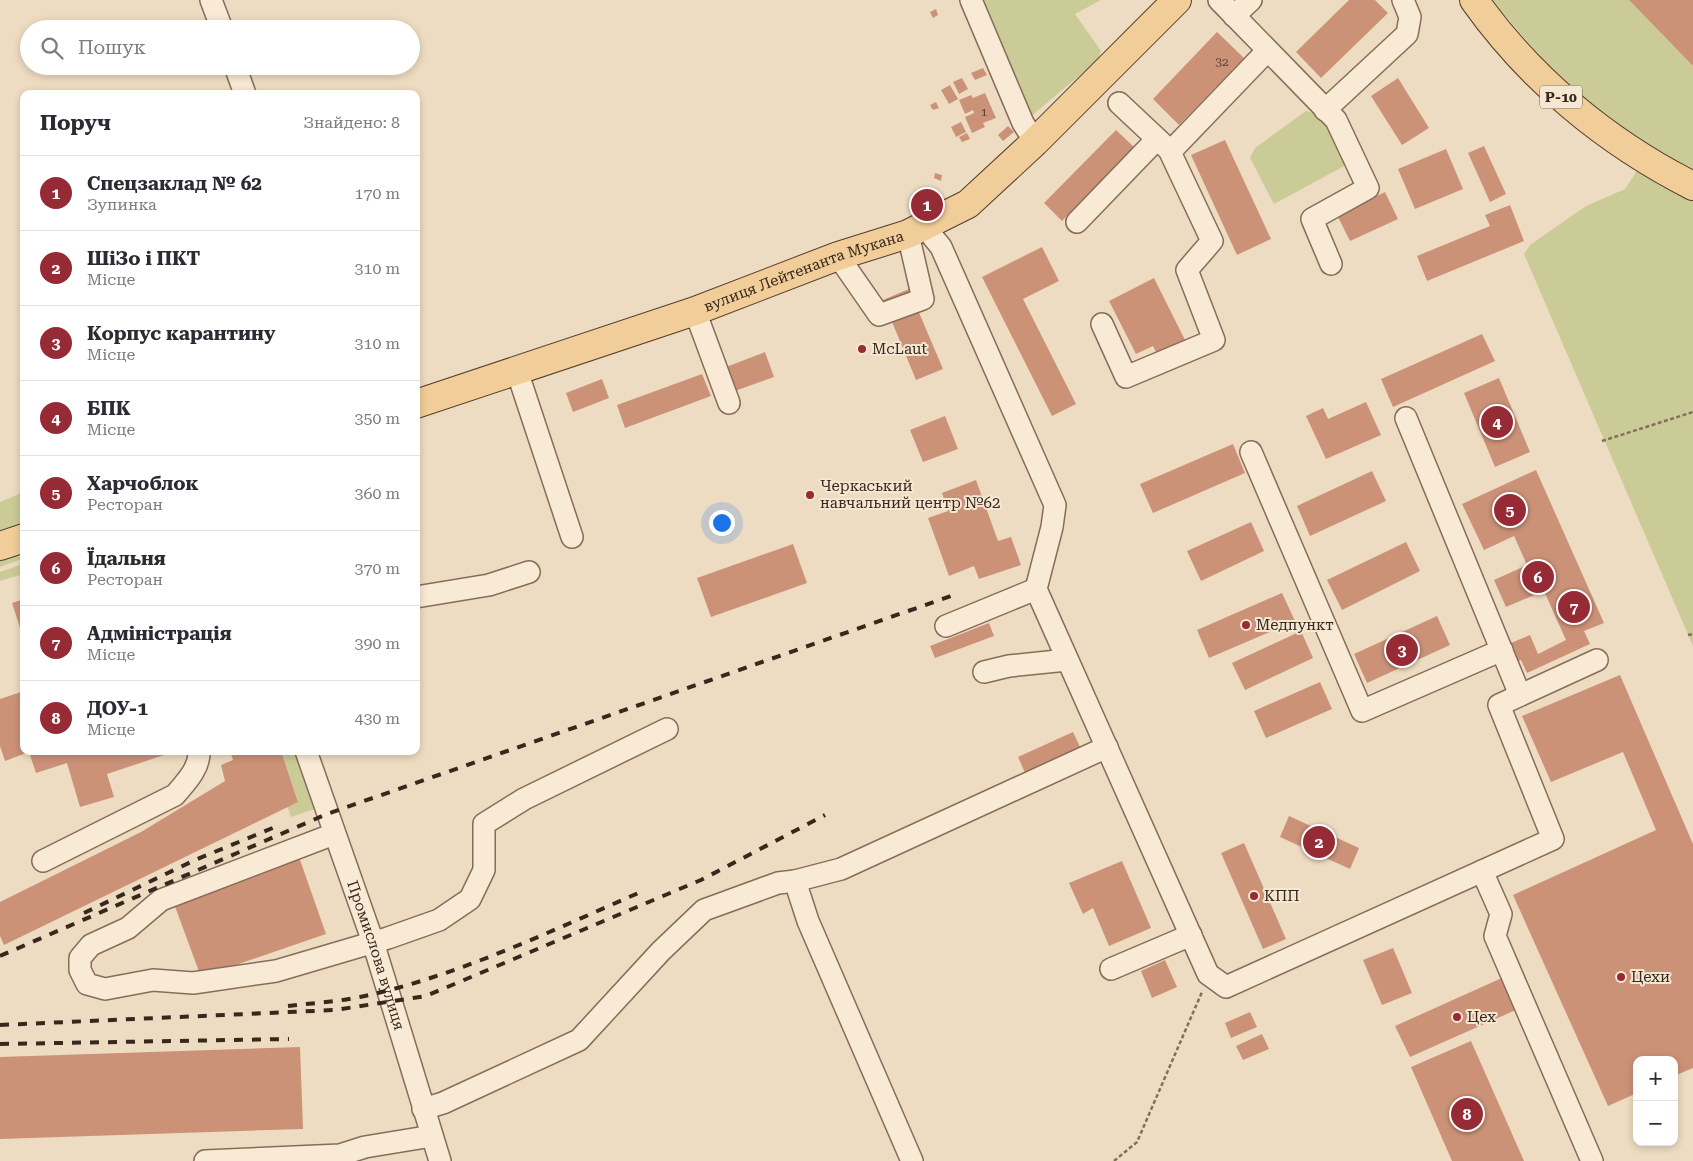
<!DOCTYPE html>
<html lang="uk">
<head>
<meta charset="utf-8">
<style>
	:root { --surface:#fff; --page:#f7f7f7; --text:#2b2b33; --muted:#7c7c81; --line:#e1e1e2; --accent:#962a35 }
	body { margin:0; font-family:"Roboto Serif",serif; background:var(--page); color:var(--text) }
	.controls { position:absolute; right:15px; bottom:15px; display:grid; overflow:hidden; border-radius:10px; box-shadow:0 2px 8px #0003 }
	.controls button { width:45px; height:45px; display:grid; place-items:center; padding:0; border:0; border-bottom:1px solid var(--line); background:var(--surface); color:var(--text); font:25px sans-serif }
	.you { position:absolute; left:721px; top:522px; width:18px; height:18px; margin:-12px; border:4px solid #fff; border-radius:50%; background:#1a73e8; box-shadow:0 0 0 8px #1a73e833 }
	.badge { display:grid; place-items:center; width:32px; height:32px; border-radius:50%; background:var(--accent); color:#fff; font-size:16px; font-weight:700 }
	.pin { position:absolute; translate:-50% -50%; border:2px solid #fff; box-shadow:0 1px 5px #0006 }
	.list { margin:0; padding:0; list-style:none }
	h2 { display:flex; justify-content:space-between; align-items:center; height:65px; margin:0; padding:0 20px; font-size:21px }
	h2 small { font-size:16px; font-weight:400; color:var(--muted) }
	.list li { display:grid; grid-template-columns:32px 1fr auto; gap:15px; align-items:center; box-sizing:border-box; height:75px; padding:0 20px; border-top:1px solid var(--line) }
	.list b { display:block; font-size:19px; white-space:nowrap }
	.list p { margin:0; font-size:16px; white-space:nowrap; color:var(--muted) }
	.list em { font-size:16px; font-style:normal; color:var(--muted) }
	.icon { flex:none; width:28px; height:28px; fill:none; stroke:currentColor; stroke-width:2; stroke-linecap:round; stroke-linejoin:round }
	.map { position:relative; flex:none; width:1693px; height:1161px; overflow:hidden }
	.search { position:absolute; background:var(--surface); box-shadow:0 2px 8px #0003; left:20px; top:20px; width:400px; height:55px; display:flex; align-items:center; gap:12px; box-sizing:border-box; padding:0 18px; border-radius:28px; color:var(--muted); font-size:19px }
	.panel { position:absolute; background:var(--surface); box-shadow:0 2px 8px #0003; left:20px; top:90px; width:400px; height:665px; border-radius:10px }
	.map>svg:first-child { display:block }
</style>
</head>
<body>
<div class="map">
<svg width="1693" height="1161" viewBox="0 0 1693 1161">
	<rect width="100%" height="100%" fill="#eedcc2"/>
	<g fill="#cacb96">
		<path d="M 971,0 L 1101,0 L 1075,14 L 1101,51 L 1098,60 L 1023,123 Z"/>
		<path d="M 1492,0 L 1629,0 L 1693,66 L 1693,646 L 1524,254 L 1530,245 L 1586,206 L 1625,189 L 1653,147 L 1598,111 L 1547,65 Z"/>
		<path d="M 1306,111 C 1329,116 1338,145 1348,164 L 1274,204 L 1250,158 L 1255,148 Z"/>
		<path d="M 24,492 L 24,528 L 0,536 L 0,502 Z"/>
		<path d="M 16,554 L 22,559 L 0,567 L 0,559 Z"/>
		<path d="M 23,564 L 24,577 L 21,577 L 20,575 L 0,581 L 0,572 Z"/>
		<path d="M 281,751 L 299,751 L 318,808 L 291,817 L 287,805 L 298,801 Z"/>
	</g>
	<g fill="#cc9278">
		<path d="M 1349,0 L 1375,0 L 1388,13 L 1321,78 L 1296,52 Z"/>
		<path d="M 1629,0 L 1693,0 L 1693,66 Z"/>
		<path d="M 936,9 L 938,15 L 933,18 L 930,12 Z"/>
		<path d="M 1217,32 L 1244,58 L 1179,125 L 1153,99 Z"/>
		<path d="M 983,68 L 987,75 L 975,80 L 971,73 Z"/>
		<path d="M 962,78 L 968,89 L 959,94 L 953,82 Z"/>
		<path d="M 1398,78 L 1429,128 L 1402,145 L 1371,96 Z"/>
		<path d="M 950,85 L 958,99 L 949,104 L 941,90 Z"/>
		<path d="M 985,93 L 996,118 L 983,123 L 985,127 L 972,133 L 965,117 L 974,113 L 973,110 L 965,114 L 959,100 L 971,95 L 973,98 Z"/>
		<path d="M 936,102 L 939,108 L 933,110 L 930,105 Z"/>
		<path d="M 961,122 L 966,132 L 956,137 L 951,127 Z"/>
		<path d="M 1008,126 L 1014,132 L 1003,141 L 998,135 Z"/>
		<path d="M 1116,130 L 1134,147 L 1062,221 L 1044,203 Z"/>
		<path d="M 967,133 L 970,139 L 962,142 L 959,137 Z"/>
		<path d="M 1225,140 L 1271,239 L 1237,255 L 1191,155 Z"/>
		<path d="M 1484,146 L 1506,194 L 1490,202 L 1468,153 Z"/>
		<path d="M 1446,149 L 1463,189 L 1415,209 L 1398,169 Z"/>
		<path d="M 935,173 L 942,175 L 941,181 L 934,178 Z"/>
		<path d="M 935,191 L 939,196 L 921,207 L 918,202 Z"/>
		<path d="M 1385,192 L 1398,219 L 1350,241 L 1337,215 Z"/>
		<path d="M 1510,205 L 1524,241 L 1427,281 L 1417,256 L 1490,226 L 1485,215 Z"/>
		<path d="M 1042,247 L 1059,281 L 1023,299 L 1076,404 L 1052,416 L 982,277 Z"/>
		<path d="M 1154,278 L 1186,342 L 1158,356 L 1153,346 L 1136,354 L 1109,301 Z"/>
		<path d="M 909,289 L 943,369 L 916,380 L 883,300 Z"/>
		<path d="M 1482,334 L 1495,361 L 1393,407 L 1381,379 Z"/>
		<path d="M 765,352 L 774,377 L 735,391 L 726,367 Z"/>
		<path d="M 702,374 L 711,396 L 625,428 L 617,405 Z"/>
		<path d="M 1499,378 L 1530,452 L 1495,467 L 1464,393 Z"/>
		<path d="M 602,379 L 609,398 L 573,412 L 566,393 Z"/>
		<path d="M 1366,402 L 1381,435 L 1326,459 L 1306,416 L 1323,408 L 1328,419 Z"/>
		<path d="M 945,416 L 958,449 L 923,462 L 910,430 Z"/>
		<path d="M 1233,444 L 1245,473 L 1153,513 L 1140,484 Z"/>
		<path d="M 1536,470 L 1604,623 L 1584,631 L 1590,644 L 1527,673 L 1521,660 L 1514,663 L 1506,645 L 1530,635 L 1538,654 L 1566,640 L 1544,591 L 1506,607 L 1494,580 L 1527,565 L 1514,536 L 1484,550 L 1462,504 Z"/>
		<path d="M 1372,471 L 1386,501 L 1310,536 L 1297,506 Z"/>
		<path d="M 976,480 L 998,541 L 1011,537 L 1021,565 L 979,579 L 974,566 L 949,576 L 928,518 L 948,511 L 942,493 Z"/>
		<path d="M 1251,522 L 1264,551 L 1201,581 L 1187,551 Z"/>
		<path d="M 1406,542 L 1420,571 L 1342,610 L 1327,580 Z"/>
		<path d="M 793,544 L 807,583 L 711,617 L 697,578 Z"/>
		<path d="M 1282,593 L 1295,621 L 1209,658 L 1197,630 Z"/>
		<path d="M 24,599 L 24,637 L 23,637 L 12,603 Z"/>
		<path d="M 1437,616 L 1450,645 L 1367,683 L 1354,654 Z"/>
		<path d="M 989,623 L 994,636 L 935,658 L 930,646 Z"/>
		<path d="M 1301,631 L 1313,658 L 1245,690 L 1232,663 Z"/>
		<path d="M 1620,675 L 1693,844 L 1693,1068 L 1674,1076 L 1674,1060 L 1637,1060 L 1637,1093 L 1608,1106 L 1513,895 L 1656,830 L 1623,752 L 1551,782 L 1522,716 Z"/>
		<path d="M 1320,682 L 1332,709 L 1266,738 L 1254,711 Z"/>
		<path d="M 24,691 L 24,751 L 173,752 L 107,774 L 114,797 L 80,807 L 67,763 L 36,773 L 29,752 L 5,761 L 0,746 L 0,699 Z"/>
		<path d="M 1073,732 L 1081,749 L 1026,775 L 1018,757 Z"/>
		<path d="M 230,751 L 281,751 L 298,802 L 4,945 L 0,936 L 0,902 L 141,832 L 225,781 L 221,765 L 233,760 Z"/>
		<path d="M 1289,816 L 1359,848 L 1350,869 L 1280,837 Z"/>
		<path d="M 1244,843 L 1286,939 L 1263,949 L 1221,853 Z"/>
		<path d="M 299,857 L 326,934 L 201,977 L 173,901 Z"/>
		<path d="M 1122,861 L 1151,928 L 1109,946 L 1093,908 L 1083,914 L 1069,883 Z"/>
		<path d="M 1393,948 L 1412,993 L 1382,1005 L 1363,960 Z"/>
		<path d="M 1165,960 L 1177,987 L 1152,998 L 1141,971 Z"/>
		<path d="M 1504,977 L 1518,1009 L 1410,1057 L 1395,1026 Z"/>
		<path d="M 1250,1012 L 1257,1027 L 1231,1038 L 1225,1023 Z"/>
		<path d="M 1262,1034 L 1269,1049 L 1243,1060 L 1236,1046 Z"/>
		<path d="M 1471,1041 L 1524,1161 L 1452,1161 L 1411,1067 Z"/>
		<path d="M 300,1047 L 303,1129 L 0,1139 L 0,1057 Z"/>
	</g>
	<g fill="none" stroke-linecap="round" stroke-linejoin="round">
		<g stroke="#876d59" stroke-width="24">
			<g id="minor">
				<path d="M 211,0 L 222,29"/>
				<path d="M 971,0 L 1023,123 L 1035,142"/>
				<path d="M 1219,0 L 1336,120 L 1368,188 L 1312,219 L 1331,264"/>
				<path d="M 1234,16 L 1251,0"/>
				<path d="M 235,66 L 245,94"/>
				<path d="M 1119,103 L 1167,148"/>
				<path d="M 1325,110 L 1407,34 L 1410,17 L 1403,0"/>
				<path d="M 1077,222 L 1157,139"/>
				<path d="M 924,226 L 941,247 L 1055,505 L 1052,527 L 1036,589 L 1208,974 L 1226,987 L 1553,839 L 1499,705 L 1597,660"/>
				<path d="M 838,256 L 879,315 L 923,299 L 908,234"/>
				<path d="M 695,311 L 729,403"/>
				<path d="M 1102,324 L 1126,377 L 1214,340 L 1187,270 L 1212,241 L 1170,152 L 1267,51"/>
				<path d="M 517,371 L 572,537"/>
				<path d="M 1406,418 L 1520,695"/>
				<path d="M 1251,452 L 1362,711 L 1502,650"/>
				<path d="M 416,597 L 489,585 L 529,572"/>
				<path d="M 946,626 L 1036,589"/>
				<path d="M 984,672 L 1009,666 L 1067,660"/>
				<path id="s1" d="M 306,751 L 373,942 L 440,1161"/>
				<path d="M 334,834 L 161,900 L 128,928 L 91,945 L 80,958 L 80,970 L 87,984 L 105,989 L 153,980 L 193,983 L 276,971 L 388,938 L 439,920 L 470,899 L 484,870 L 484,824 L 524,799 L 667,729"/>
				<path d="M 43,861 L 175,795 C 186,782 200,768 199,751"/>
				<path d="M 1482,871 L 1501,914 L 1495,936 L 1592,1161"/>
				<path d="M 1111,969 L 1191,935"/>
				<path d="M 423,1109 L 443,1103 L 579,1040 L 661,951 L 704,910 L 778,883 L 795,881"/>
				<path d="M 205,1161 L 340,1155 L 365,1147 L 432,1136"/>
				<path d="M 912,1161 L 808,921 L 795,881 L 841,869 L 1107,747"/>
			</g>
		</g>
		<g stroke="#553c2d" stroke-width="30">
			<g id="major">
				<path d="M 1474,0 C 1530,79 1606,142 1693,186"/>
				<path id="s2" d="M 416,404 L 695,311 L 838,256 L 908,234 L 968,204 L 1035,142 L 1177,0"/>
				<path d="M 0,546 L 24,538"/>
			</g>
		</g>
		<g stroke="#876d59" stroke-width="2.5" stroke-dasharray="4 2.5" stroke-linecap="butt">
			<path d="M 1602,441 L 1693,412"/>
			<path d="M 1688,635 L 1693,634"/>
			<path d="M 1114,1161 L 1137,1142 L 1202,992"/>
		</g>
		<use href="#minor" stroke="#f8ead5" stroke-width="21"/>
		<use href="#major" stroke="#f1cd99" stroke-width="28"/>
		<g stroke="#37271d" stroke-width="4" stroke-dasharray="9 9" stroke-linecap="butt">
			<path d="M 84,913 L 195,860 L 280,825"/>
			<path d="M 0,956 L 327,814 L 951,596"/>
			<path d="M 288,1006 C 312,1003 336,1002 360,997 C 456,977 553,930 643,891"/>
			<path d="M 0,1025 L 335,1010 L 426,996 L 701,880 L 825,815"/>
			<path d="M 0,1044 L 289,1039"/>
		</g>
	</g>
	<g fill="#962a35" stroke="#f5e7d1" stroke-width="2">
		<circle cx="862" cy="349" r="5"/>
		<circle cx="810" cy="495" r="5"/>
		<circle cx="1246" cy="625" r="5"/>
		<circle cx="1254" cy="896" r="5"/>
		<circle cx="1621" cy="977" r="5"/>
		<circle cx="1457" cy="1017" r="5"/>
	</g>
	<g text-anchor="middle" dominant-baseline="central" stroke-width="4" stroke-linejoin="round" paint-order="stroke">
		<g font-size="12" fill="#5c4234">
			<text x="1222" y="62">32</text>
			<text x="984" y="112">1</text>
		</g>
		<rect fill="#f5e7d1" stroke="#706153" stroke-width="1" x="1540" y="85.5" width="42" height="23" rx="4"/>
		<g font-size="14" font-weight="bold" fill="#37271d">
			<text x="1561" y="97">Р-10</text>
		</g>
		<g font-size="15" fill="#37271d" stroke="#f5e7d1">
			<text stroke="none"><textPath href="#s2" startOffset="410">вулиця Лейтенанта Мукана</textPath></text>
			<text stroke="none"><textPath href="#s1" startOffset="216">Промислова вулиця</textPath></text>
		</g>
		<g font-size="15" fill="#37271d" stroke="#f5e7d1" text-anchor="start">
			<text x="872" y="349">McLaut</text>
			<text x="820" y="486">Черкаський<tspan x="820" dy="17">навчальний центр №62</tspan></text>
			<text x="1256" y="625">Медпункт</text>
			<text x="1264" y="896">КПП</text>
			<text x="1631" y="977">Цехи</text>
			<text x="1467" y="1017">Цех</text>
		</g>
	</g>
</svg>
<div class="controls">
<button>+</button>
<button>−</button>
</div>
<div class="you"></div>
<div class="pin badge" style="left:927px;top:205px">1</div>
<div class="pin badge" style="left:1319px;top:842px">2</div>
<div class="pin badge" style="left:1402px;top:650px">3</div>
<div class="pin badge" style="left:1497px;top:422px">4</div>
<div class="pin badge" style="left:1510px;top:510px">5</div>
<div class="pin badge" style="left:1538px;top:577px">6</div>
<div class="pin badge" style="left:1574px;top:607px">7</div>
<div class="pin badge" style="left:1467px;top:1114px">8</div>
<div class="search"><svg class="icon" aria-label="search" viewBox="0 0 24 24"><circle cx="10" cy="10" r="6"/><path d="M15 15l6 6"/></svg>Пошук</div>
<section class="panel">
<h2>Поруч<small>Знайдено: 8</small></h2>
<ul class="list">
<li><span class="badge">1</span><div><b>Спецзаклад № 62</b><p>Зупинка</p></div><em>170 m</em></li>
<li><span class="badge">2</span><div><b>ШіЗо і ПКТ</b><p>Місце</p></div><em>310 m</em></li>
<li><span class="badge">3</span><div><b>Корпус карантину</b><p>Місце</p></div><em>310 m</em></li>
<li><span class="badge">4</span><div><b>БПК</b><p>Місце</p></div><em>350 m</em></li>
<li><span class="badge">5</span><div><b>Харчоблок</b><p>Ресторан</p></div><em>360 m</em></li>
<li><span class="badge">6</span><div><b>Їдальня</b><p>Ресторан</p></div><em>370 m</em></li>
<li><span class="badge">7</span><div><b>Адміністрація</b><p>Місце</p></div><em>390 m</em></li>
<li><span class="badge">8</span><div><b>ДОУ-1</b><p>Місце</p></div><em>430 m</em></li>
</ul>
</section>
</div>
</body>
</html>
